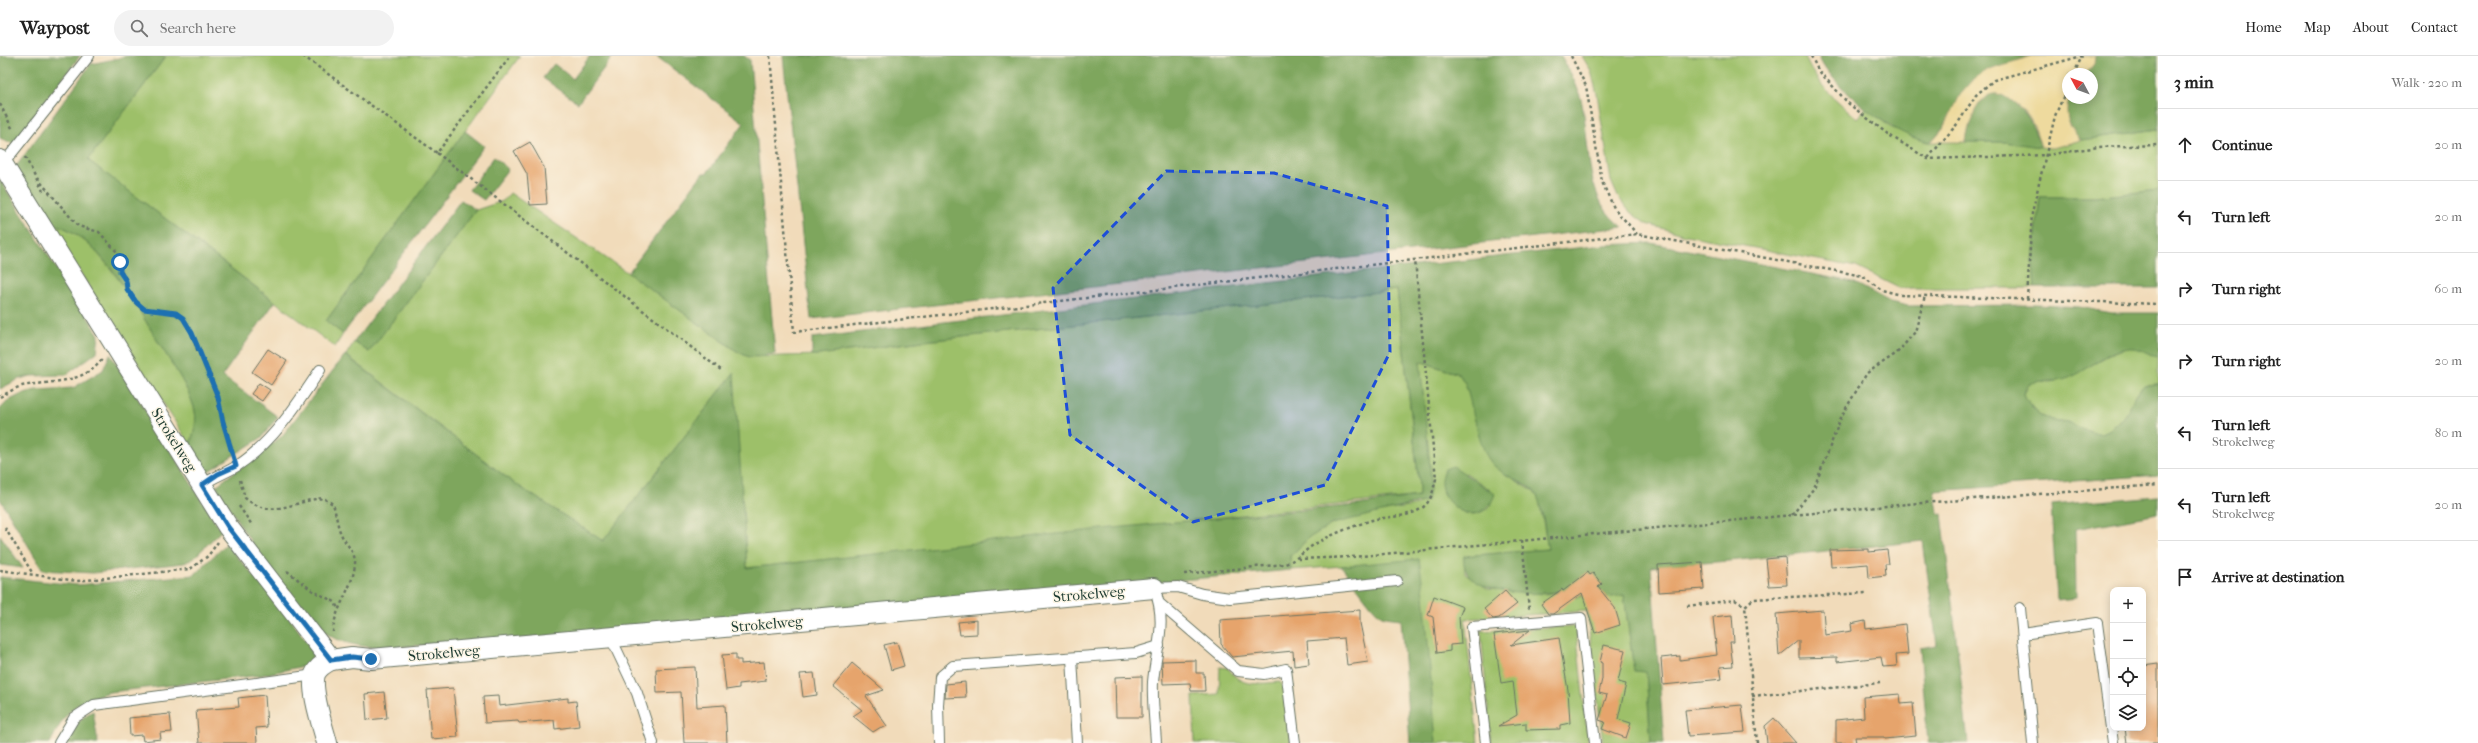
<!DOCTYPE html>
<html lang="en">
<head>
<meta charset="utf-8">
<style>
	:root { --surface:#fff; --page:#f2f2f2; --text:#222; --muted:#767676; --line:#e0e0e0 }
	body { margin:0; font-family:"IM FELL French Canon",serif; background:var(--page); color:var(--text) }
	.controls { position:absolute; right:12px; bottom:12px; display:grid; overflow:hidden; border-radius:8px; box-shadow:0 2px 10px #0003 }
	.controls button { width:36px; height:36px; display:grid; place-items:center; padding:0; border:0; border-bottom:1px solid var(--line); background:var(--surface); color:var(--text); font:20px sans-serif }
	.compass { position:absolute; left:2062px; top:12px; width:36px; height:36px; border-radius:50%; background:var(--surface); box-shadow:0 2px 10px #0003; rotate:311deg }
	.stop { position:absolute; width:12px; height:12px; margin:-9px; border:3px solid #1f6fb2; border-radius:50%; background:#fff }
	.stop.end { background:#1f6fb2; border-color:#fff; box-shadow:0 1px 4px #0008 }
	.list { margin:0; padding:0; list-style:none }
	h2 { display:flex; justify-content:space-between; align-items:center; height:52px; margin:0; padding:0 16px; font-size:17px }
	h2 small { font-size:13px; font-weight:400; color:var(--muted) }
	.list li { display:grid; grid-template-columns:26px 1fr auto; gap:12px; align-items:center; box-sizing:border-box; height:72px; padding:0 16px; border-top:1px solid var(--line) }
	.list b { display:block; font-size:15px; white-space:nowrap }
	.list p { margin:0; font-size:13px; white-space:nowrap; color:var(--muted) }
	.list em { font-size:13px; font-style:normal; color:var(--muted) }
	.icon { flex:none; width:22px; height:22px; fill:none; stroke:currentColor; stroke-width:2; stroke-linecap:round; stroke-linejoin:round }
	.map { position:relative; flex:none; width:2158px; height:687px; overflow:hidden }
	header { display:flex; align-items:center; gap:24px; box-sizing:border-box; height:56px; padding:0 20px; background:var(--surface); border-bottom:1px solid var(--line) }
	header strong { font-size:19px }
	nav { display:flex; gap:22px; margin-inline-start:auto; font-size:14px }
	.search { width:280px; height:36px; background:var(--page); display:flex; align-items:center; gap:10px; box-sizing:border-box; padding:0 14px; border-radius:22px; color:var(--muted); font-size:15px }
	main { display:flex }
	aside { flex:1; background:var(--surface) }
	.map>svg:first-child { display:block }
</style>
</head>
<body>
<header>
<strong>Waypost</strong>
<div class="search"><svg class="icon" aria-label="search" viewBox="0 0 24 24"><circle cx="10" cy="10" r="6"/><path d="M15 15l6 6"/></svg>Search here</div>
<nav><a>Home</a><a>Map</a><a>About</a><a>Contact</a></nav>
</header>
<main>
<div class="map">
<svg width="2158" height="687" viewBox="0 0 2158 687">
	<rect width="100%" height="100%" fill="#fcf5e5"/>
	<filter id="ink" filterUnits="userSpaceOnUse"><feTurbulence type="fractalNoise" baseFrequency=".025" numOctaves="2"/><feDisplacementMap in="SourceGraphic" scale="8" xChannelSelector="R" yChannelSelector="G"/><feConvolveMatrix kernelMatrix="1 2 1 2 8 2 1 2 1" color-interpolation-filters="sRGB"/></filter>
	<filter id="wash" filterUnits="userSpaceOnUse"><feTurbulence type="fractalNoise" baseFrequency=".012" numOctaves="4" result="noise"/><feDisplacementMap in="SourceGraphic" scale="16" xChannelSelector="R" yChannelSelector="G"/><feGaussianBlur stdDeviation="0.9" result="paint"/><feColorMatrix in="noise" values="0 0 0 0 0 0 0 0 0 0 0 0 0 0 0 0 0 1.4 0 .05"/><feComposite in="paint" operator="in"/></filter>
	<g filter="url(#wash)">
		<rect width="100%" height="100%" fill="#f1dbba"/>
		<g fill="#9dc069" stroke="#5e7e4e" fill-rule="evenodd">
			<path d="M 166,0 L 520,0 L 326,265 L 343,278 L 335,291 L 88,104 Z"/>
			<path d="M 1582,0 L 1805,0 C 1813,25 1838,46 1857,62 L 1866,52 L 1890,71 L 1927,86 L 2004,86 L 2053,92 L 2081,84 L 2158,73 L 2158,134 L 2096,141 L 2040,141 L 2033,205 L 2035,232 L 1899,232 L 1856,211 L 1686,179 L 1646,168 L 1630,156 L 1618,141 L 1611,125 L 1597,38 L 1591,15 Z"/>
			<path d="M 510,137 L 628,217 L 738,296 L 749,301 L 819,299 L 915,286 L 1397,234 L 1419,429 L 1419,440 L 747,512 L 733,318 L 603,485 L 514,427 L 346,299 L 354,286 L 369,296 L 476,154 L 503,145 Z"/>
			<path d="M 49,168 C 94,171 138,253 160,289 C 172,308 187,329 194,351 C 198,364 194,377 190,389 Z"/>
			<path d="M 2131,291 L 2139,292 L 2158,302 L 2158,328 L 2144,329 C 2132,342 2128,360 2113,371 C 2097,384 2084,373 2068,366 C 2063,365 2057,365 2052,364 C 2039,361 2029,350 2024,338 L 2029,328 L 2037,324 C 2068,335 2100,296 2131,291 Z"/>
			<path d="M 1419,305 L 1459,318 L 1465,327 L 1474,353 L 1502,416 L 1533,435 L 1539,443 L 1548,493 L 1464,500 L 1465,517 L 1488,533 L 1545,538 L 1595,531 L 1624,539 L 1634,614 L 1646,616 L 1651,687 L 1603,687 L 1587,555 L 1465,563 L 1478,687 L 1436,687 L 1419,504 L 1291,514 L 1290,500 C 1297,495 1303,487 1310,481 C 1341,458 1381,457 1418,449 L 1431,421 ZM 1466,417 L 1490,434 L 1491,449 C 1472,468 1454,454 1442,436 Z"/>
			<path d="M 1573,570 L 1576,572 L 1588,687 L 1491,687 L 1481,575 Z"/>
			<path d="M 1220,611 L 1228,612 C 1242,633 1257,627 1280,626 L 1286,634 L 1291,687 L 1195,687 L 1193,640 L 1219,638 Z"/>
		</g>
		<g fill="#7ea65d" stroke="#4e7248">
			<path d="M 0,0 L 80,0 L 13,88 L 0,82 Z"/>
			<path d="M 128,0 L 166,0 L 88,104 L 275,246 L 222,320 L 278,361 L 261,382 L 207,416 L 190,389 C 194,377 198,364 194,351 C 187,329 172,308 160,289 C 138,253 95,171 49,168 L 15,112 L 91,8 Z"/>
			<path d="M 590,0 L 613,0 L 578,47 L 543,22 L 554,8 L 573,23 Z"/>
			<path d="M 656,0 L 744,0 L 750,4 L 775,298 L 749,301 L 738,296 L 628,217 L 703,117 L 707,117 L 744,67 Z"/>
			<path d="M 783,0 L 1561,0 C 1571,17 1580,34 1583,53 C 1590,92 1585,147 1623,171 L 811,263 Z"/>
			<path d="M 1819,0 L 2032,0 L 1990,13 L 1931,86 C 1900,85 1829,29 1819,0 Z"/>
			<path d="M 2095,0 L 2158,0 L 2158,73 L 2081,84 C 2069,71 2063,59 2070,42 L 2092,42 L 2092,18 L 2086,18 L 2094,8 Z"/>
			<path d="M 1992,37 C 2020,39 2032,67 2041,91 L 2004,86 L 1966,86 C 1969,67 1974,47 1992,37 Z"/>
			<path d="M 465,75 L 484,90 L 343,278 L 326,265 Z"/>
			<path d="M 494,101 L 508,113 L 484,144 L 469,134 Z"/>
			<path d="M 0,124 L 99,279 L 97,296 L 66,319 L 31,320 L 19,323 L 0,333 Z"/>
			<path d="M 2158,134 L 2158,232 L 2035,232 L 2033,205 L 2040,141 L 2096,141 Z"/>
			<path d="M 461,144 L 476,154 L 369,296 L 354,286 Z"/>
			<path d="M 1651,187 L 1853,226 L 1890,246 L 1908,250 L 2036,249 L 2079,251 L 2111,257 L 2158,257 L 2158,302 C 2149,298 2139,291 2129,292 C 2105,294 2088,316 2066,323 C 2051,329 2028,318 2024,338 C 2029,350 2039,361 2052,364 C 2057,365 2063,365 2068,366 C 2084,373 2097,384 2113,371 C 2128,360 2132,342 2144,329 L 2158,328 L 2158,419 L 1934,435 L 1939,458 L 1942,458 L 1968,687 L 1928,687 L 1920,592 L 1937,589 L 1923,485 L 1729,505 L 1651,511 L 1664,687 L 1651,687 L 1646,616 L 1634,615 L 1624,539 L 1606,542 L 1595,531 C 1583,542 1575,546 1561,535 C 1534,540 1459,541 1464,500 L 1548,493 C 1545,479 1543,444 1533,434 C 1519,423 1498,419 1488,402 C 1478,385 1472,348 1465,327 L 1459,318 L 1420,305 L 1431,421 L 1427,445 L 1332,468 L 1309,482 L 1290,500 L 1291,514 L 579,579 L 381,592 C 366,591 351,589 336,583 C 298,566 239,467 216,430 L 282,380 L 345,299 L 514,427 L 603,485 L 734,317 L 747,512 L 1102,473 L 1357,449 L 1419,440 L 1419,429 L 1397,234 L 915,286 L 819,299 L 812,299 L 812,282 L 1342,218 L 1604,189 Z"/>
			<path d="M 110,298 L 221,475 L 193,503 L 184,507 L 93,517 L 43,514 L 0,443 L 0,353 L 8,345 L 24,337 L 36,334 L 73,332 L 103,314 Z"/>
			<path d="M 1453,410 L 1495,438 C 1480,482 1426,442 1445,413 Z"/>
			<path d="M 2158,440 L 2158,458 L 2075,473 L 2076,542 L 2057,544 L 2051,449 Z"/>
			<path d="M 0,479 L 23,512 L 0,509 Z"/>
			<path d="M 226,488 L 283,553 L 314,596 L 311,604 L 304,610 L 262,619 L 110,636 C 73,646 67,654 50,687 L 0,687 L 0,521 L 77,529 L 194,519 Z"/>
			<path d="M 1419,503 L 1424,538 L 1436,687 L 1410,687 L 1401,563 C 1395,562 1388,562 1382,560 C 1372,555 1350,520 1341,510 Z"/>
			<path d="M 93,655 L 98,687 L 65,687 C 72,673 79,662 93,655 Z"/>
		</g>
		<path fill="#eeda9e" stroke="#868c69" d="M 2032,0 L 2095,0 L 2094,8 L 2086,18 L 2068,18 L 2068,42 L 2070,42 C 2063,59 2069,71 2081,84 L 2053,92 L 2041,91 C 2038,83 2036,72 2031,65 C 2027,57 2019,50 2012,45 C 1983,21 1969,63 1966,86 L 1931,86 L 1945,70 L 1960,39 L 1975,22 L 1989,13 Z"/>
		<g id="blocks">
			<g fill="#e6a46c">
				<path d="M 530,86 L 544,111 L 547,148 L 530,149 L 527,118 L 514,95 Z"/>
				<path d="M 268,293 L 287,305 L 271,329 L 252,316 Z"/>
				<path d="M 259,327 L 270,334 L 262,345 L 251,338 Z"/>
				<path d="M 1869,493 L 1869,496 L 1887,494 L 1889,508 L 1885,508 L 1886,520 L 1869,522 L 1868,508 L 1831,511 L 1830,494 Z"/>
				<path d="M 1785,501 L 1787,529 L 1769,530 L 1766,503 Z"/>
				<path d="M 1702,506 L 1704,533 L 1659,536 L 1658,509 Z"/>
				<path d="M 1588,516 L 1590,519 L 1593,517 L 1602,528 L 1598,531 L 1615,552 L 1620,569 L 1595,577 L 1582,537 L 1553,558 L 1548,558 L 1541,548 L 1562,533 L 1563,535 Z"/>
				<path d="M 1505,535 L 1517,548 L 1499,562 L 1493,563 L 1484,553 Z"/>
				<path d="M 1434,540 L 1463,551 L 1459,561 L 1461,588 L 1450,589 L 1450,595 L 1437,597 L 1433,561 L 1428,559 Z"/>
				<path d="M 1360,554 L 1360,567 L 1368,606 L 1347,609 L 1344,582 L 1307,585 L 1309,608 L 1294,610 L 1293,595 L 1232,601 L 1221,588 L 1220,564 Z"/>
				<path d="M 1823,554 L 1825,579 L 1852,575 L 1851,568 L 1865,565 L 1866,573 L 1905,568 L 1908,598 L 1896,599 L 1897,610 L 1883,611 L 1881,601 L 1837,606 L 1837,601 L 1799,602 L 1799,584 L 1779,600 L 1776,558 Z"/>
				<path d="M 1732,559 L 1734,586 L 1730,586 L 1733,610 L 1720,611 L 1722,623 L 1663,629 L 1661,602 L 1680,600 L 1680,604 L 1717,599 L 1713,561 Z"/>
				<path d="M 977,564 L 977,578 L 960,579 L 958,566 Z"/>
				<path d="M 1530,574 L 1511,589 L 1559,582 L 1568,634 L 1570,667 L 1560,669 L 1560,673 L 1526,674 L 1526,667 L 1498,670 L 1517,659 L 1513,625 L 1501,627 L 1494,578 Z"/>
				<path d="M 897,586 L 904,610 L 891,614 L 884,589 Z"/>
				<path d="M 1604,589 L 1625,594 L 1618,626 L 1626,628 L 1618,663 L 1631,667 L 1626,682 L 1602,673 L 1605,666 L 1599,664 L 1607,639 L 1599,637 L 1602,623 L 1602,607 L 1600,606 Z"/>
				<path d="M 736,598 L 736,604 L 741,604 L 741,608 L 764,606 L 766,625 L 739,628 L 739,632 L 726,634 L 722,599 Z"/>
				<path d="M 1196,604 L 1196,617 L 1204,617 L 1205,635 L 1191,635 L 1190,627 L 1163,628 L 1162,605 Z"/>
				<path d="M 852,607 L 884,634 L 866,640 L 887,670 L 883,672 L 881,671 L 873,676 L 853,660 L 862,654 L 833,630 Z"/>
				<path d="M 2158,608 L 2158,687 L 2127,687 L 2125,672 L 2143,672 L 2143,610 Z"/>
				<path d="M 695,611 L 697,651 L 725,649 L 727,687 L 684,687 L 681,636 L 657,637 L 656,613 Z"/>
				<path d="M 814,617 L 817,639 L 803,641 L 800,618 Z"/>
				<path d="M 1142,620 L 1142,661 L 1116,661 L 1115,621 Z"/>
				<path d="M 965,626 L 966,641 L 945,642 L 946,628 Z"/>
				<path d="M 453,632 L 458,681 L 431,683 L 427,634 Z"/>
				<path d="M 384,636 L 387,662 L 367,664 L 365,638 Z"/>
				<path d="M 1900,638 L 1901,648 L 1913,647 L 1916,680 L 1885,683 L 1884,681 L 1855,681 L 1856,687 L 1836,687 L 1836,664 L 1864,661 L 1863,641 Z"/>
				<path d="M 265,639 L 267,671 L 256,672 L 257,687 L 199,687 L 196,654 L 239,651 L 238,642 Z"/>
				<path d="M 498,640 L 499,650 L 568,642 L 568,646 L 576,645 L 579,670 L 555,673 L 554,664 L 519,667 L 518,665 L 485,667 L 483,641 Z"/>
				<path d="M 1742,649 L 1745,676 L 1688,680 L 1685,654 Z"/>
				<path d="M 170,658 L 172,676 L 160,677 L 161,683 L 143,685 L 142,679 L 130,680 L 129,662 Z"/>
				<path d="M 1774,662 L 1796,687 L 1767,687 L 1765,670 Z"/>
			</g>
		</g>
	</g>
	<g filter="url(#ink)">
		<use href="#blocks" fill-opacity="0" stroke="#687463" stroke-width="1"/>
		<g fill="none" stroke-linecap="round" stroke-linejoin="round">
			<g stroke="#687463" stroke-width="12">
				<g id="service">
					<path d="M 3,108 L 89,0"/>
					<path d="M 202,429 C 213,421 226,417 237,410 C 272,387 297,349 320,314"/>
					<path d="M 1160,548 L 1238,615 L 1264,618 L 1286,613 L 1295,687"/>
					<path d="M 2020,552 L 2033,687"/>
					<path d="M 2023,578 L 2097,567 L 2113,687"/>
					<path d="M 611,582 L 637,637 L 653,687"/>
					<path d="M 1072,602 L 1077,687"/>
					<path d="M 59,687 L 74,662 L 94,649 L 315,619"/>
					<path d="M 939,687 L 938,649 L 940,621 L 953,610 L 1136,597 L 1159,590"/>
					<path d="M 1156,687 C 1155,667 1152,646 1153,626 C 1156,591 1168,567 1154,532 L 1178,531 L 1202,538 L 1230,542 L 1397,525"/>
					<path d="M 1486,687 L 1472,571 L 1581,562 L 1595,687"/>
				</g>
			</g>
			<g stroke="#687463" stroke-width="22">
				<g id="minor">
					<path d="M 0,104 L 228,471 L 331,604 L 352,601 L 371,603 L 1154,532"/>
					<path d="M 327,687 C 323,671 310,634 315,618 C 318,611 325,607 331,604"/>
				</g>
			</g>
			<g stroke="#687463" stroke-width="2.5" stroke-dasharray="3 3" stroke-linecap="butt">
				<path d="M 303,0 L 437,97 L 510,0"/>
				<path d="M 770,0 L 794,276 L 1637,178 L 1863,220 L 1882,234 L 1901,239 L 2158,248"/>
				<path d="M 1571,0 L 1586,30 L 1602,126 L 1614,152 L 1637,178"/>
				<path d="M 1811,0 L 1818,14 L 1849,48 L 1889,79 L 1928,103 L 2047,99 L 2098,91 L 2158,89"/>
				<path d="M 2074,18 L 2082,0"/>
				<path d="M 0,48 L 13,74"/>
				<path d="M 437,97 L 721,314"/>
				<path d="M 25,101 L 43,135"/>
				<path d="M 1928,102 L 1958,67 L 1976,39 L 1994,24 L 2082,0"/>
				<path d="M 37,122 L 78,170 L 99,176 L 118,197 L 121,216 L 127,225 L 127,233 L 136,246 L 144,253 L 176,257 L 183,262 L 192,277 L 197,293 L 210,318 L 233,398"/>
				<path d="M 2027,243 L 2032,157 L 2055,60 L 2068,30"/>
				<path d="M 0,341 C 7,337 15,332 22,330 C 48,325 86,328 102,303"/>
				<path d="M 240,424 L 245,442 C 272,464 293,445 323,442 L 333,448 C 336,457 337,469 341,478 C 345,488 356,496 355,508 C 353,533 334,552 333,576"/>
				<path d="M 239,450 L 252,469"/>
				<path d="M 1792,459 L 1814,432 L 1842,359 L 1867,317 L 1897,297 L 1915,276 L 1925,240"/>
				<path d="M 5,472 L 33,518"/>
				<path d="M 1522,484 L 1529,554"/>
				<path d="M 1298,503 L 1352,501 L 1908,448 L 2158,429"/>
				<path d="M 0,514 L 77,525 L 190,513 L 208,500 L 218,486"/>
				<path d="M 287,515 L 313,535 L 335,546 L 338,553"/>
				<path d="M 1184,518 L 1285,508 C 1298,503 1304,495 1315,488 C 1332,478 1354,470 1372,464 C 1388,460 1408,462 1422,452 C 1432,445 1433,434 1436,423 L 1415,204"/>
				<path d="M 1687,550 L 1735,544 L 1745,550"/>
				<path d="M 1752,640 L 1880,627"/>
				<path d="M 1757,687 L 1745,550 L 1753,543 L 1866,537"/>
			</g>
			<use href="#service" stroke="#fff" stroke-width="10"/>
			<use href="#minor" stroke="#fff" stroke-width="20"/>
		</g>
	</g>
	<g fill="none" stroke-linecap="round" stroke-linejoin="round" filter="url(#ink)">
		<path stroke="#1f6fb2" stroke-width="5" d="M 120,206 L 120,216 L 126,225 L 127,233 L 136,246 L 144,253 L 176,257 L 183,262 L 192,277 L 218,341 L 223,366 L 236,410 L 218,418 L 202,429 L 228,471 L 331,604 L 352,601 L 371,603"/>
	</g>
	<path fill="#1d4ed8" fill-opacity="0.2" stroke="#1d4ed8" stroke-width="3" stroke-dasharray="8 5" stroke-linejoin="round" d="M 1166,115 L 1274,117 L 1387,150 L 1390,296 L 1325,429 L 1193,466 L 1070,379 L 1053,232 Z"/>
	<g text-anchor="middle" dominant-baseline="central" stroke-width="3" stroke-linejoin="round" paint-order="stroke">
		<g font-size="15" fill="#1f3d34" stroke="#fcf5e5">
			<text transform="translate(174 384) rotate(58)">Strokelweg</text>
			<text transform="translate(1089 538) rotate(-5)">Strokelweg</text>
			<text transform="translate(767 568) rotate(-5)">Strokelweg</text>
			<text transform="translate(444 597) rotate(-5)">Strokelweg</text>
		</g>
	</g>
</svg>
<div class="controls">
<button>+</button>
<button>−</button>
<button><svg class="icon" aria-label="locate" viewBox="0 0 24 24"><circle cx="12" cy="12" r="6"/><path d="M12 2v4M12 18v4M2 12h4M18 12h4"/></svg></button>
<button><svg class="icon" aria-label="layers" viewBox="0 0 24 24"><path d="M12 4l9 5-9 5-9-5zM3 14l9 5 9-5"/></svg></button>
</div>
<svg class="compass" viewBox="-18 -18 36 36"><path d="M0-13l5 13h-10z" fill="#e53935"/><path d="M0 13l5-13h-10z" fill="#767676"/></svg>
<div class="stop" style="left:120px;top:206px"></div>
<div class="stop end" style="left:371px;top:603px"></div>
</div>
<aside>
<h2>3 min<small>Walk · 220 m</small></h2>
<ul class="list">
<li><svg class="icon" aria-label="ahead" viewBox="0 0 24 24"><path d="M12 20V5M6 11l6-6 6 6"/></svg><div><b>Continue</b></div><em>20 m</em></li>
<li><svg class="icon" aria-label="left" viewBox="0 0 24 24"><path d="M17 20v-9H6M10 6l-5 5 5 5"/></svg><div><b>Turn left</b></div><em>20 m</em></li>
<li><svg class="icon" aria-label="right" viewBox="0 0 24 24"><path d="M7 20v-9h11M14 6l5 5-5 5"/></svg><div><b>Turn right</b></div><em>60 m</em></li>
<li><svg class="icon" aria-label="right" viewBox="0 0 24 24"><path d="M7 20v-9h11M14 6l5 5-5 5"/></svg><div><b>Turn right</b></div><em>20 m</em></li>
<li><svg class="icon" aria-label="left" viewBox="0 0 24 24"><path d="M17 20v-9H6M10 6l-5 5 5 5"/></svg><div><b>Turn left</b><p>Strokelweg</p></div><em>80 m</em></li>
<li><svg class="icon" aria-label="left" viewBox="0 0 24 24"><path d="M17 20v-9H6M10 6l-5 5 5 5"/></svg><div><b>Turn left</b><p>Strokelweg</p></div><em>20 m</em></li>
<li><svg class="icon" aria-label="arrive" viewBox="0 0 24 24"><path d="M6 21V4h12l-3 4 3 4H6"/></svg><div><b>Arrive at destination</b></div></li>
</ul>
</aside>
</main>
</body>
</html>
